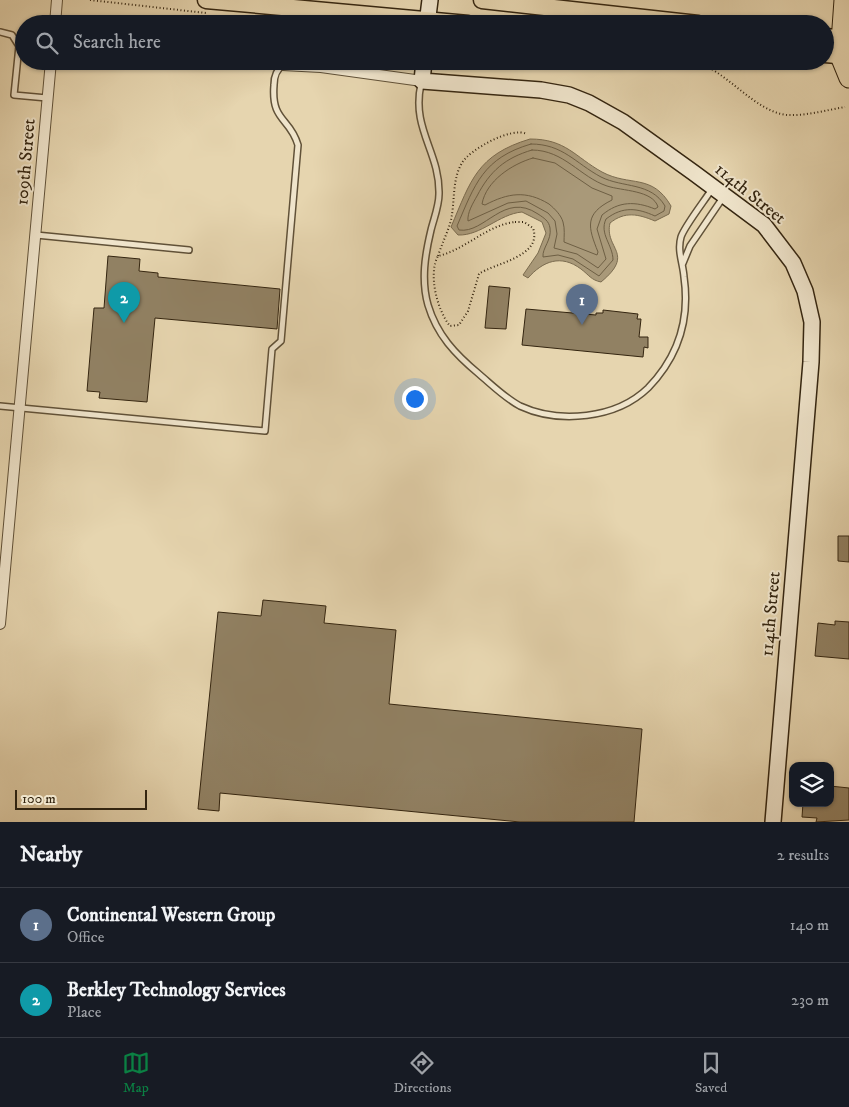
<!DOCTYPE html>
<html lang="en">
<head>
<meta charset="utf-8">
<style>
	:root { --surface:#171b24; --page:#242831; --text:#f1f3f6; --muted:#9ea1a6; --line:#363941; --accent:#0b8043 }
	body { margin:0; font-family:"IM FELL DW Pica",serif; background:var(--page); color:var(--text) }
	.controls { position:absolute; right:15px; bottom:15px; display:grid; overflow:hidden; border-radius:10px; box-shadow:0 1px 4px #0004 }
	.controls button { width:45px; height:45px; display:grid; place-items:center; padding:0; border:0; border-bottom:1px solid var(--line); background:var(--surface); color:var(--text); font:25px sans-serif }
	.scale { position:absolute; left:15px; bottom:12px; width:132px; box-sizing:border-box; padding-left:5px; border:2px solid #342510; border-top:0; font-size:14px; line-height:18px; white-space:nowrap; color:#342510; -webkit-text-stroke:4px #efe4cb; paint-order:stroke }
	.you { position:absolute; left:414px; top:398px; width:18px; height:18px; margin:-12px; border:4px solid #fff; border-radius:50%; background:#1a73e8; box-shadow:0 0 0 8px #1a73e833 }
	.badge { display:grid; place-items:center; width:32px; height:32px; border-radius:50%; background:var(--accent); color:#fff; font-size:16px; font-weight:700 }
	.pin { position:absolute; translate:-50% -41px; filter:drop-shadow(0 1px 2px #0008) }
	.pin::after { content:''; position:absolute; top:26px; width:18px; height:15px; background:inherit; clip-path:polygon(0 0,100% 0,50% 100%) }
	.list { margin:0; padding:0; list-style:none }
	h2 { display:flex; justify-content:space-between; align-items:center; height:65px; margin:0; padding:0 20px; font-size:21px }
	h2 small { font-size:16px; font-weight:400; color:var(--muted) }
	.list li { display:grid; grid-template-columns:32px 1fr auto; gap:15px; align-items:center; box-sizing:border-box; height:75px; padding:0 20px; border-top:1px solid var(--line) }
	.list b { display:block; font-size:19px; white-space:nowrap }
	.list p { margin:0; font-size:16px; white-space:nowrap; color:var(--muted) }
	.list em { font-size:16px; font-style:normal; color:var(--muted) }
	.icon { flex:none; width:28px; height:28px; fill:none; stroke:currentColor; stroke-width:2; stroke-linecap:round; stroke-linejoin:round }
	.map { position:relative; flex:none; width:849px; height:822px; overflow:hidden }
	.search { position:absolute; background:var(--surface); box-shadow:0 1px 4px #0004; left:15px; right:15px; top:15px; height:55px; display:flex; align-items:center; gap:12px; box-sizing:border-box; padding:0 18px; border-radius:28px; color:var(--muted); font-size:19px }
	.sheet { height:215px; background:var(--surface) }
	nav { display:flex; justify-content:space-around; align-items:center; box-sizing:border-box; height:70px; border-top:1px solid var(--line); background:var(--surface); font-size:14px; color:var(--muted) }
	nav a { display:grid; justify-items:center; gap:2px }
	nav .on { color:var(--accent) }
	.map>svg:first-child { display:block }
</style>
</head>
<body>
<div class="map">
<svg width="849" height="822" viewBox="0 0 849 822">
	<rect width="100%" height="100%" fill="#e6d5af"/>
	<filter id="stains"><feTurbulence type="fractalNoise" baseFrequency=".004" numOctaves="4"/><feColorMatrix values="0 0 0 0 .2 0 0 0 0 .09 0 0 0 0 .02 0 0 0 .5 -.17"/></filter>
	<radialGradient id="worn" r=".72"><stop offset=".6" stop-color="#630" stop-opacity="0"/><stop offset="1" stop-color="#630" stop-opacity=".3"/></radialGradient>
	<path fill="#a99979" stroke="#7a6b4f" d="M 530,139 C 566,139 575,157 602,172 C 630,187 652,173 671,206 L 669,214 L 655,221 C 638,214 625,211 610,223 C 604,249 636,253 601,282 C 591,280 589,275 581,269 C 561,254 543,261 528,278 L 523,275 L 538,253 L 546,233 L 542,222 L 522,212 C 499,214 481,236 458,235 L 451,227 C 471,180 477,155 530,139 Z"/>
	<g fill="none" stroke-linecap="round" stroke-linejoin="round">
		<g stroke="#6e5f44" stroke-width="1">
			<path d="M 531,144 C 563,144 575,163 601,177 C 623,188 651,182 665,206 L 664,211 L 655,216 C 637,208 623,206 606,219 C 599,234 613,245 613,260 L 599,276 L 573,259 L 558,255 L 543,257 C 542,248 552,240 550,228 C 549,221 544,218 538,214 C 504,191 485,234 459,230 L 457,226 C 475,184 483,158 531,144 Z"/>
			<path d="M 532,150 C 564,150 580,177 607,186 C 622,191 653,190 658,207 L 655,209 C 635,201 619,201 602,215 L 597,229 L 606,259 L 598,268 L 577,254 L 554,248 L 557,234 L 555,221 L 548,213 L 526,201 L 508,203 L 468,221 C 467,213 473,203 477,196 C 490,171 505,158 532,150 Z"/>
			<path d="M 533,158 L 555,163 L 592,188 L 612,196 L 612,200 C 584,214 588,227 598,252 L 597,255 L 564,242 C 564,236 565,229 563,222 C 561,215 555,209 549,204 C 526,190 508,193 485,205 L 482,204 C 486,181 512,164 533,158 Z"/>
		</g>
	</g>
	<g fill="#918163" stroke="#342510">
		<path d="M 108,256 L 140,259 L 139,271 L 158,273 L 158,277 L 280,289 L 277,329 L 155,318 L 147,402 L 99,398 L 100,392 L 87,391 L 94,308 L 104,308 Z"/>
		<path d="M 489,286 L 510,288 L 506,329 L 485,328 Z"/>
		<path d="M 526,309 L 596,315 L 596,313 L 603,313 L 603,310 L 638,314 L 637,319 L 641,319 L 639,337 L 648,337 L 648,348 L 644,347 L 643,357 L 522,345 Z"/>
		<path d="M 838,536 L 849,536 L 849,562 L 838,561 Z"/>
		<path d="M 263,600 L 326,606 L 324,623 L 396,630 L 389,704 L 642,729 L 634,822 L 520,822 L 220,793 L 219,811 L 198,809 L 218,612 L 261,616 Z"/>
		<path d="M 835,621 L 849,622 L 849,659 L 815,656 L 818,623 L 835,625 Z"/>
		<path d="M 830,786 L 849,788 L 849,820 L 816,822 L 817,818 L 802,817 L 803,803 L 830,803 Z"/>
	</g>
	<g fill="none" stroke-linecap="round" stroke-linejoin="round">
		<g stroke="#605138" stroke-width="8">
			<g id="lane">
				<path d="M 0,32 L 12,35 L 19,46 L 14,95 L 47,98"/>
				<path d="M 421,84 C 411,129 440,152 439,194 C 439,206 434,218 431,230 C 425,255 421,280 428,305 C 437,335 455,354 479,374 C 492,385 505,398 520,406 C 559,424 616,419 648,388 C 678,357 690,319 684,277 C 683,263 677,251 681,237 C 684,227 705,200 712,189"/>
				<path d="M 36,235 L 189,250"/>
				<path d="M 683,263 L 690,246 L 724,196"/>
				<path d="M 0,406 L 265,431 L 272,349 L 281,341 L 298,145 C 290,117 271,122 274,85 C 274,76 276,70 283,65"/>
			</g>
		</g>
		<g stroke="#605138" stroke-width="12">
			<g id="street">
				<path d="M 55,24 L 57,0"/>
				<path d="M 283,65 L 321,67 L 422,81"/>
				<path d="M 0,624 L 51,61"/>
			</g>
		</g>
		<g stroke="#342510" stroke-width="18">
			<g id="secondary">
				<path d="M 427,24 L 430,0"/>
				<path d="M 424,61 L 422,81 L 541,90 L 569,95 L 589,103 L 623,122 L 694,173 L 764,225 L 793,263 L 805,291 L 812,322 L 811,362 L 773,822"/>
			</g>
		</g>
		<g stroke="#342510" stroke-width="19">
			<g id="primary">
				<path d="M 206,0 L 468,24"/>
				<path d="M 482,0 L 698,24"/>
				<path d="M 825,37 L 849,39"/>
				<path d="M 825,54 L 849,56"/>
			</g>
		</g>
		<g stroke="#342510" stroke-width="21">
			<path id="highway" d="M 844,0 L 840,56 L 849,78"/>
		</g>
		<g stroke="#342510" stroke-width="2" stroke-dasharray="1 2.5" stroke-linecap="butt">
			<path d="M 90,0 L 206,13"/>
			<path d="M 234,16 L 306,24"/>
			<path d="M 693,61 C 727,70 753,111 787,115 C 806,116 827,110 845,107"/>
			<path d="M 515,222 L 524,222 L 533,228 C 543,257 494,263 479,274 L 468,311 L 459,325 L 450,326 C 437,310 428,274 438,256 C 465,250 487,225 515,222 Z"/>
			<path d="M 438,256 C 442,243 448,232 451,220 C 455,202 452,179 462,163 C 469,150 512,126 527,134"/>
		</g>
		<use href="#lane" stroke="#efe4cb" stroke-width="5"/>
		<use href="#street" stroke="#efe4cb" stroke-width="10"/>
		<use href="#secondary" stroke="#efe4cb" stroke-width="15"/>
		<use href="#primary" stroke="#e6d5af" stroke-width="16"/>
		<use href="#highway" stroke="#e6d5af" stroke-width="19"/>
	</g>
	<g text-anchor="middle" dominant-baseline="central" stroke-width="4" stroke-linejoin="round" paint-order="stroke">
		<g font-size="18" fill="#342510" stroke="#efe4cb">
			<text transform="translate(26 162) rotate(-85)">109th Street</text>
			<text transform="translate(750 194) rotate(39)">114th Street</text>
			<text transform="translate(771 614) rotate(-85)">114th Street</text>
		</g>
	</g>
	<rect width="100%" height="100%" filter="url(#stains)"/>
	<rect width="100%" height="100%" fill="url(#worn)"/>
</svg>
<div class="controls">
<button><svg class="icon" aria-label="layers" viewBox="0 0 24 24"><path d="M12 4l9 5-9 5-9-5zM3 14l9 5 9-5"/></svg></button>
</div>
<div class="scale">100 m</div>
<div class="you"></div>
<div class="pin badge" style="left:582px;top:325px;background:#5c6f8a">1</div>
<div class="pin badge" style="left:124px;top:323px;background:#0f9aa8">2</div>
<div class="search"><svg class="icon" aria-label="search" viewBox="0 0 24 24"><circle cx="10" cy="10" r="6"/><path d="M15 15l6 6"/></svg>Search here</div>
</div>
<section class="sheet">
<h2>Nearby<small>2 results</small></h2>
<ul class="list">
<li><span class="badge" style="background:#5c6f8a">1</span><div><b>Continental Western Group</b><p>Office</p></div><em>140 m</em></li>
<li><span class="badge" style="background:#0f9aa8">2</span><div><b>Berkley Technology Services</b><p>Place</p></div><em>230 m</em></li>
</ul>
</section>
<nav>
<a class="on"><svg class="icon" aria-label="map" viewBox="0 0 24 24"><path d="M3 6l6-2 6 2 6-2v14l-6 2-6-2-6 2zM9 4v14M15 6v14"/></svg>Map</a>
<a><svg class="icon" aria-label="directions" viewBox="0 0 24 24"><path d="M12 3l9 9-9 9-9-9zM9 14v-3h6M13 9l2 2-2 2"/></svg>Directions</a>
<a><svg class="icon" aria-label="saved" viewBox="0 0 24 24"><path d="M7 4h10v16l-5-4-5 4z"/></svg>Saved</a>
</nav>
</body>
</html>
